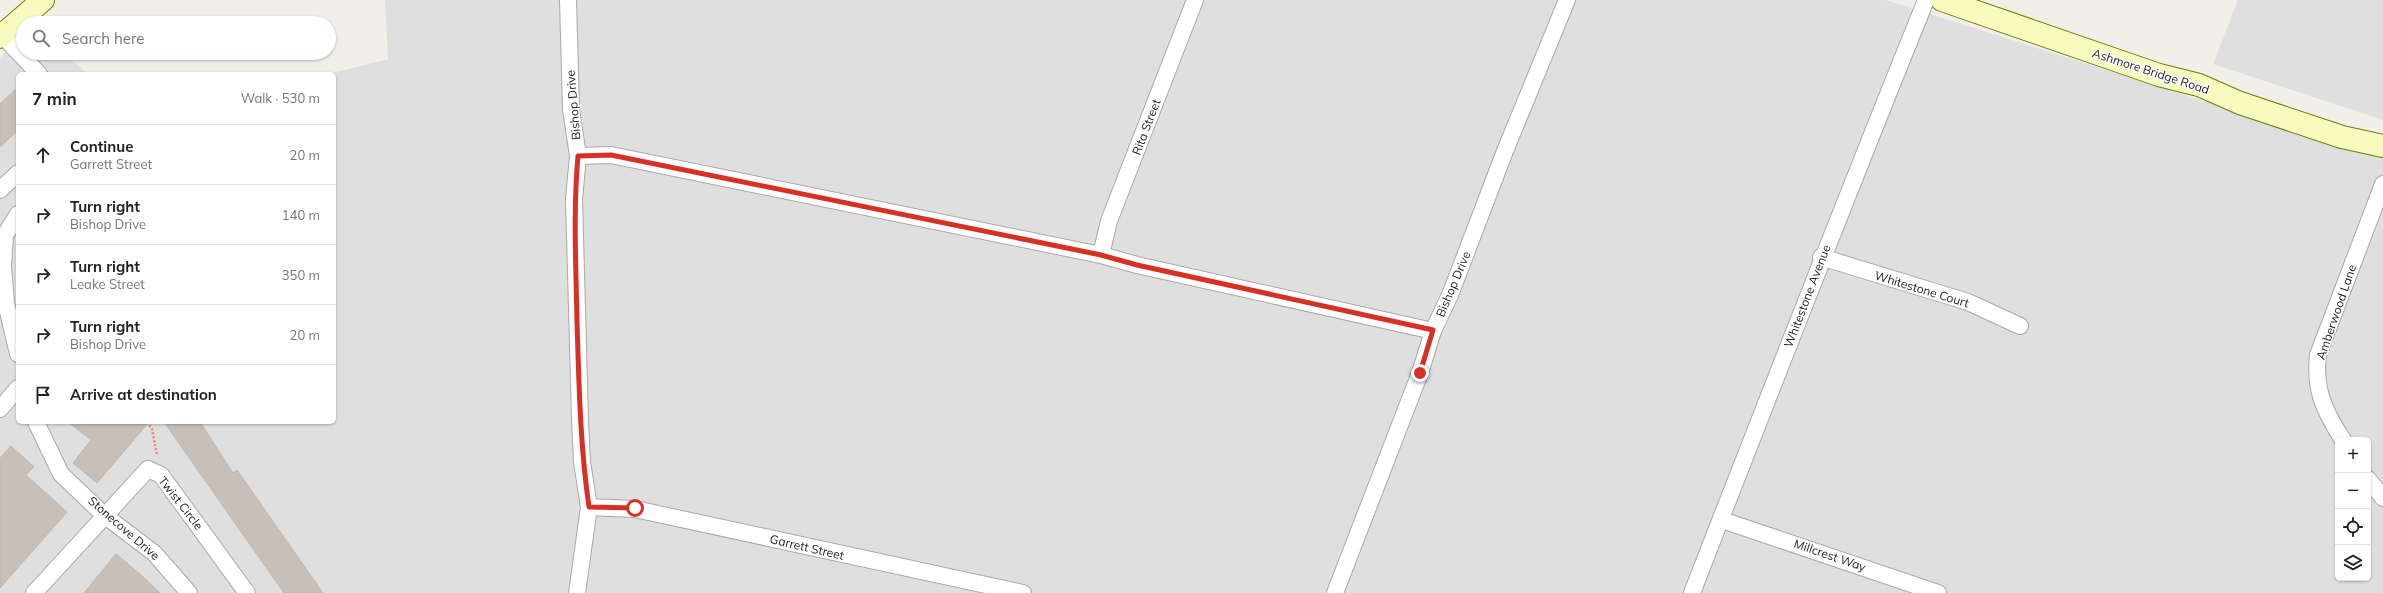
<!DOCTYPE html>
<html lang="en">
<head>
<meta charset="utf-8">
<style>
	:root { --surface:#fff; --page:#f2f2f2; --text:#222; --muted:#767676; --line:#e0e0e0 }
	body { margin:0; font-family:Mulish,sans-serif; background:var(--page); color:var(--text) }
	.controls { position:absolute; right:12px; bottom:12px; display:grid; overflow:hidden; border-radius:6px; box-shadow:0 1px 3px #0004 }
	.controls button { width:36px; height:36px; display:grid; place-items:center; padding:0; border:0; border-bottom:1px solid var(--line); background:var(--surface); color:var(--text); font:20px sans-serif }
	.stop { position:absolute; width:12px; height:12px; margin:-9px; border:3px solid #d93025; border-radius:50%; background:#fff }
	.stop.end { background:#d93025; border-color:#fff; box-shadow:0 1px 4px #0008 }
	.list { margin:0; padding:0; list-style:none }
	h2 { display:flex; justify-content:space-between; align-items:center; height:52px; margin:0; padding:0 16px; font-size:17px }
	h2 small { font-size:13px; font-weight:400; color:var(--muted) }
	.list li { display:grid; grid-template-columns:26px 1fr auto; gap:12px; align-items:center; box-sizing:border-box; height:60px; padding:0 16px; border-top:1px solid var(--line) }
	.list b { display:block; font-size:15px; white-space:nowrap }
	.list p { margin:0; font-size:13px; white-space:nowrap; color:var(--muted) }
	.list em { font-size:13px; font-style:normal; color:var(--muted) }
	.icon { flex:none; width:22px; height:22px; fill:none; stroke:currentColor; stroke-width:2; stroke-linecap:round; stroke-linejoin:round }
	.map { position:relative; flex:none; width:2383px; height:593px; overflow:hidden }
	.search { position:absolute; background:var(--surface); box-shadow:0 1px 3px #0004; left:16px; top:16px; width:320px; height:44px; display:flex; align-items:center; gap:10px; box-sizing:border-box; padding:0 14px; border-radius:22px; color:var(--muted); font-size:15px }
	.panel { position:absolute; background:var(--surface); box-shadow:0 1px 3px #0004; left:16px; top:72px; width:320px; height:352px; border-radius:6px }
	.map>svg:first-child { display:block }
</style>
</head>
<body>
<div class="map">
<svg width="2383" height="593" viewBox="0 0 2383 593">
	<rect width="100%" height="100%" fill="#f2efe9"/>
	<g fill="#e0dfdf" fill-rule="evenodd">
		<path d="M 385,0 L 1886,0 L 2383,158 L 2383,593 L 0,593 L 0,58 L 23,34 L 23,53 L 65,53 L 88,74 L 18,74 L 18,422 L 334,422 L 334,74 L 329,74 L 388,59 ZM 2338,440 L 2368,440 L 2368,578 L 2338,578 Z"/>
		<path d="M 2238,0 L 2383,0 L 2383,120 L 2213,64 Z"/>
	</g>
	<g fill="#c7bfb8" stroke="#c4b6ab">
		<path d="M 18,87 L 18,130 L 0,147 L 0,104 Z"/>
		<path d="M 68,422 L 149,422 L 97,483 L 73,463 L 91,440 Z"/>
		<path d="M 164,422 L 200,422 L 233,473 L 237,470 L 323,593 L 284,593 Z"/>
		<path d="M 11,446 L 34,467 L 26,475 L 67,512 L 0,588 L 0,458 Z"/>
		<path d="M 116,554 L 140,574 L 160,593 L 84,593 Z"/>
	</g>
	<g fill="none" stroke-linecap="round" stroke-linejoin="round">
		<g stroke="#a9a9a9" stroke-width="18">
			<g id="minor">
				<path d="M 568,0 L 571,109 L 578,156 L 574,199 L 580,419 L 582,462 L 589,507 L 577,593"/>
				<path d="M 2,35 L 39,74"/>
				<path d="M 578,156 L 611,155 L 1101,255 L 1137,265 L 1433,331"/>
				<path d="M 0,190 L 18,173"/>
				<path d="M 18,214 L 5,235 L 3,266 L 6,303 L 18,354"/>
				<path d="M 1101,255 L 1109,221 L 1195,0"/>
				<path d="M 1821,257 L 1968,302 L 2020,326"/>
				<path d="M 0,409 L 18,388"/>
				<path d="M 36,422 L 61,474 L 104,515 L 154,553 L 189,593"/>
				<path d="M 2343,440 C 2324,411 2314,389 2318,355 L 2383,184"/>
				<path d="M 2368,479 L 2383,498"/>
				<path d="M 589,507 L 635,509 L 1023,593"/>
				<path d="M 1722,520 L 1938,593"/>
				<path d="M 34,593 L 148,469 L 161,475 L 247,593"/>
				<path d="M 1335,593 L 1420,373 L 1433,331 L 1450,295 L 1505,151 L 1567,0"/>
				<path d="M 1692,593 C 1769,395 1846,197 1926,0"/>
			</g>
		</g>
		<g stroke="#707d05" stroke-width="24">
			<g id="secondary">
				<path d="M 1942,0 L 2159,75 L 2199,85 L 2240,103 L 2342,137 L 2383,146"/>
				<path d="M 0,37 L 43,0"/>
			</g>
		</g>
		<path stroke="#fa8072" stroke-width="2.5" stroke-dasharray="2 2" stroke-linecap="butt" d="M 147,422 L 152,429 L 157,455"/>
		<use href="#minor" stroke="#fff" stroke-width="16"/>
		<use href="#secondary" stroke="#f7fabf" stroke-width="22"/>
	</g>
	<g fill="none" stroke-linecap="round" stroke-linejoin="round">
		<path stroke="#d93025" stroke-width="5" d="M 635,508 L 589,507 C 580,445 579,384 577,322 C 576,266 573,211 578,156 L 611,155 L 1101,255 L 1137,265 L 1433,330 L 1420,373"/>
	</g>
	<g text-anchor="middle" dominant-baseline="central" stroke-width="3" stroke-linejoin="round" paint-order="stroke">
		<g font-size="12" fill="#222" stroke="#fff">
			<text transform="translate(2151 71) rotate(18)">Ashmore Bridge Road</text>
			<text transform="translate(573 105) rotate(-95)">Bishop Drive</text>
			<text transform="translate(1146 127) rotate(-69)">Rita Street</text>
			<text transform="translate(1453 284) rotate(-67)">Bishop Drive</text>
			<text transform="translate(1922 289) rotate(17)">Whitestone Court</text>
			<text transform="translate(1807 296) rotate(-69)">Whitestone Avenue</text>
			<text transform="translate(2336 312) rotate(-71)">Amberwood Lane</text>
			<text transform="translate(181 503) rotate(52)">Twist Circle</text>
			<text transform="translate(124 528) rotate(41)">Stonecove Drive</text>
			<text transform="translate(807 547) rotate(13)">Garrett Street</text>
			<text transform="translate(1830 555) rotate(19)">Millcrest Way</text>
		</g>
	</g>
</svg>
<div class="controls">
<button>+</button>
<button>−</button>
<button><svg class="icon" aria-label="locate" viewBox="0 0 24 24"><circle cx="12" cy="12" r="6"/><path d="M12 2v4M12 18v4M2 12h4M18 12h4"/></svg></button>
<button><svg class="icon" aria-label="layers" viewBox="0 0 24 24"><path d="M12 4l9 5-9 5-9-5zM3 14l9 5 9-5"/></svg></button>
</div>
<div class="stop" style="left:635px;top:508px"></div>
<div class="stop end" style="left:1420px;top:373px"></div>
<div class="search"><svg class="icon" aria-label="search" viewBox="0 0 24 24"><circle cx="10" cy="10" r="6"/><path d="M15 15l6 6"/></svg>Search here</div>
<section class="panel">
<h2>7 min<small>Walk · 530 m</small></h2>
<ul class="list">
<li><svg class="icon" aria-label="ahead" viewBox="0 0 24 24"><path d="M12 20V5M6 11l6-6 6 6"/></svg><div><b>Continue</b><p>Garrett Street</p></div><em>20 m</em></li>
<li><svg class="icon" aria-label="right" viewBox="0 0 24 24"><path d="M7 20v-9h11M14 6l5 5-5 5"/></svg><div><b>Turn right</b><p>Bishop Drive</p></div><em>140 m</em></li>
<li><svg class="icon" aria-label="right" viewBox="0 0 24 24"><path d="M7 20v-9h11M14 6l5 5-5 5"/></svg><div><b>Turn right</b><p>Leake Street</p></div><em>350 m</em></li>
<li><svg class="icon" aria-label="right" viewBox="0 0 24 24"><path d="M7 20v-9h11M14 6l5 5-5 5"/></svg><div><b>Turn right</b><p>Bishop Drive</p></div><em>20 m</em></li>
<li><svg class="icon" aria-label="arrive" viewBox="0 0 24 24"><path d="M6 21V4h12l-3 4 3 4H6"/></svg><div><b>Arrive at destination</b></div></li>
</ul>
</section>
</div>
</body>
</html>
